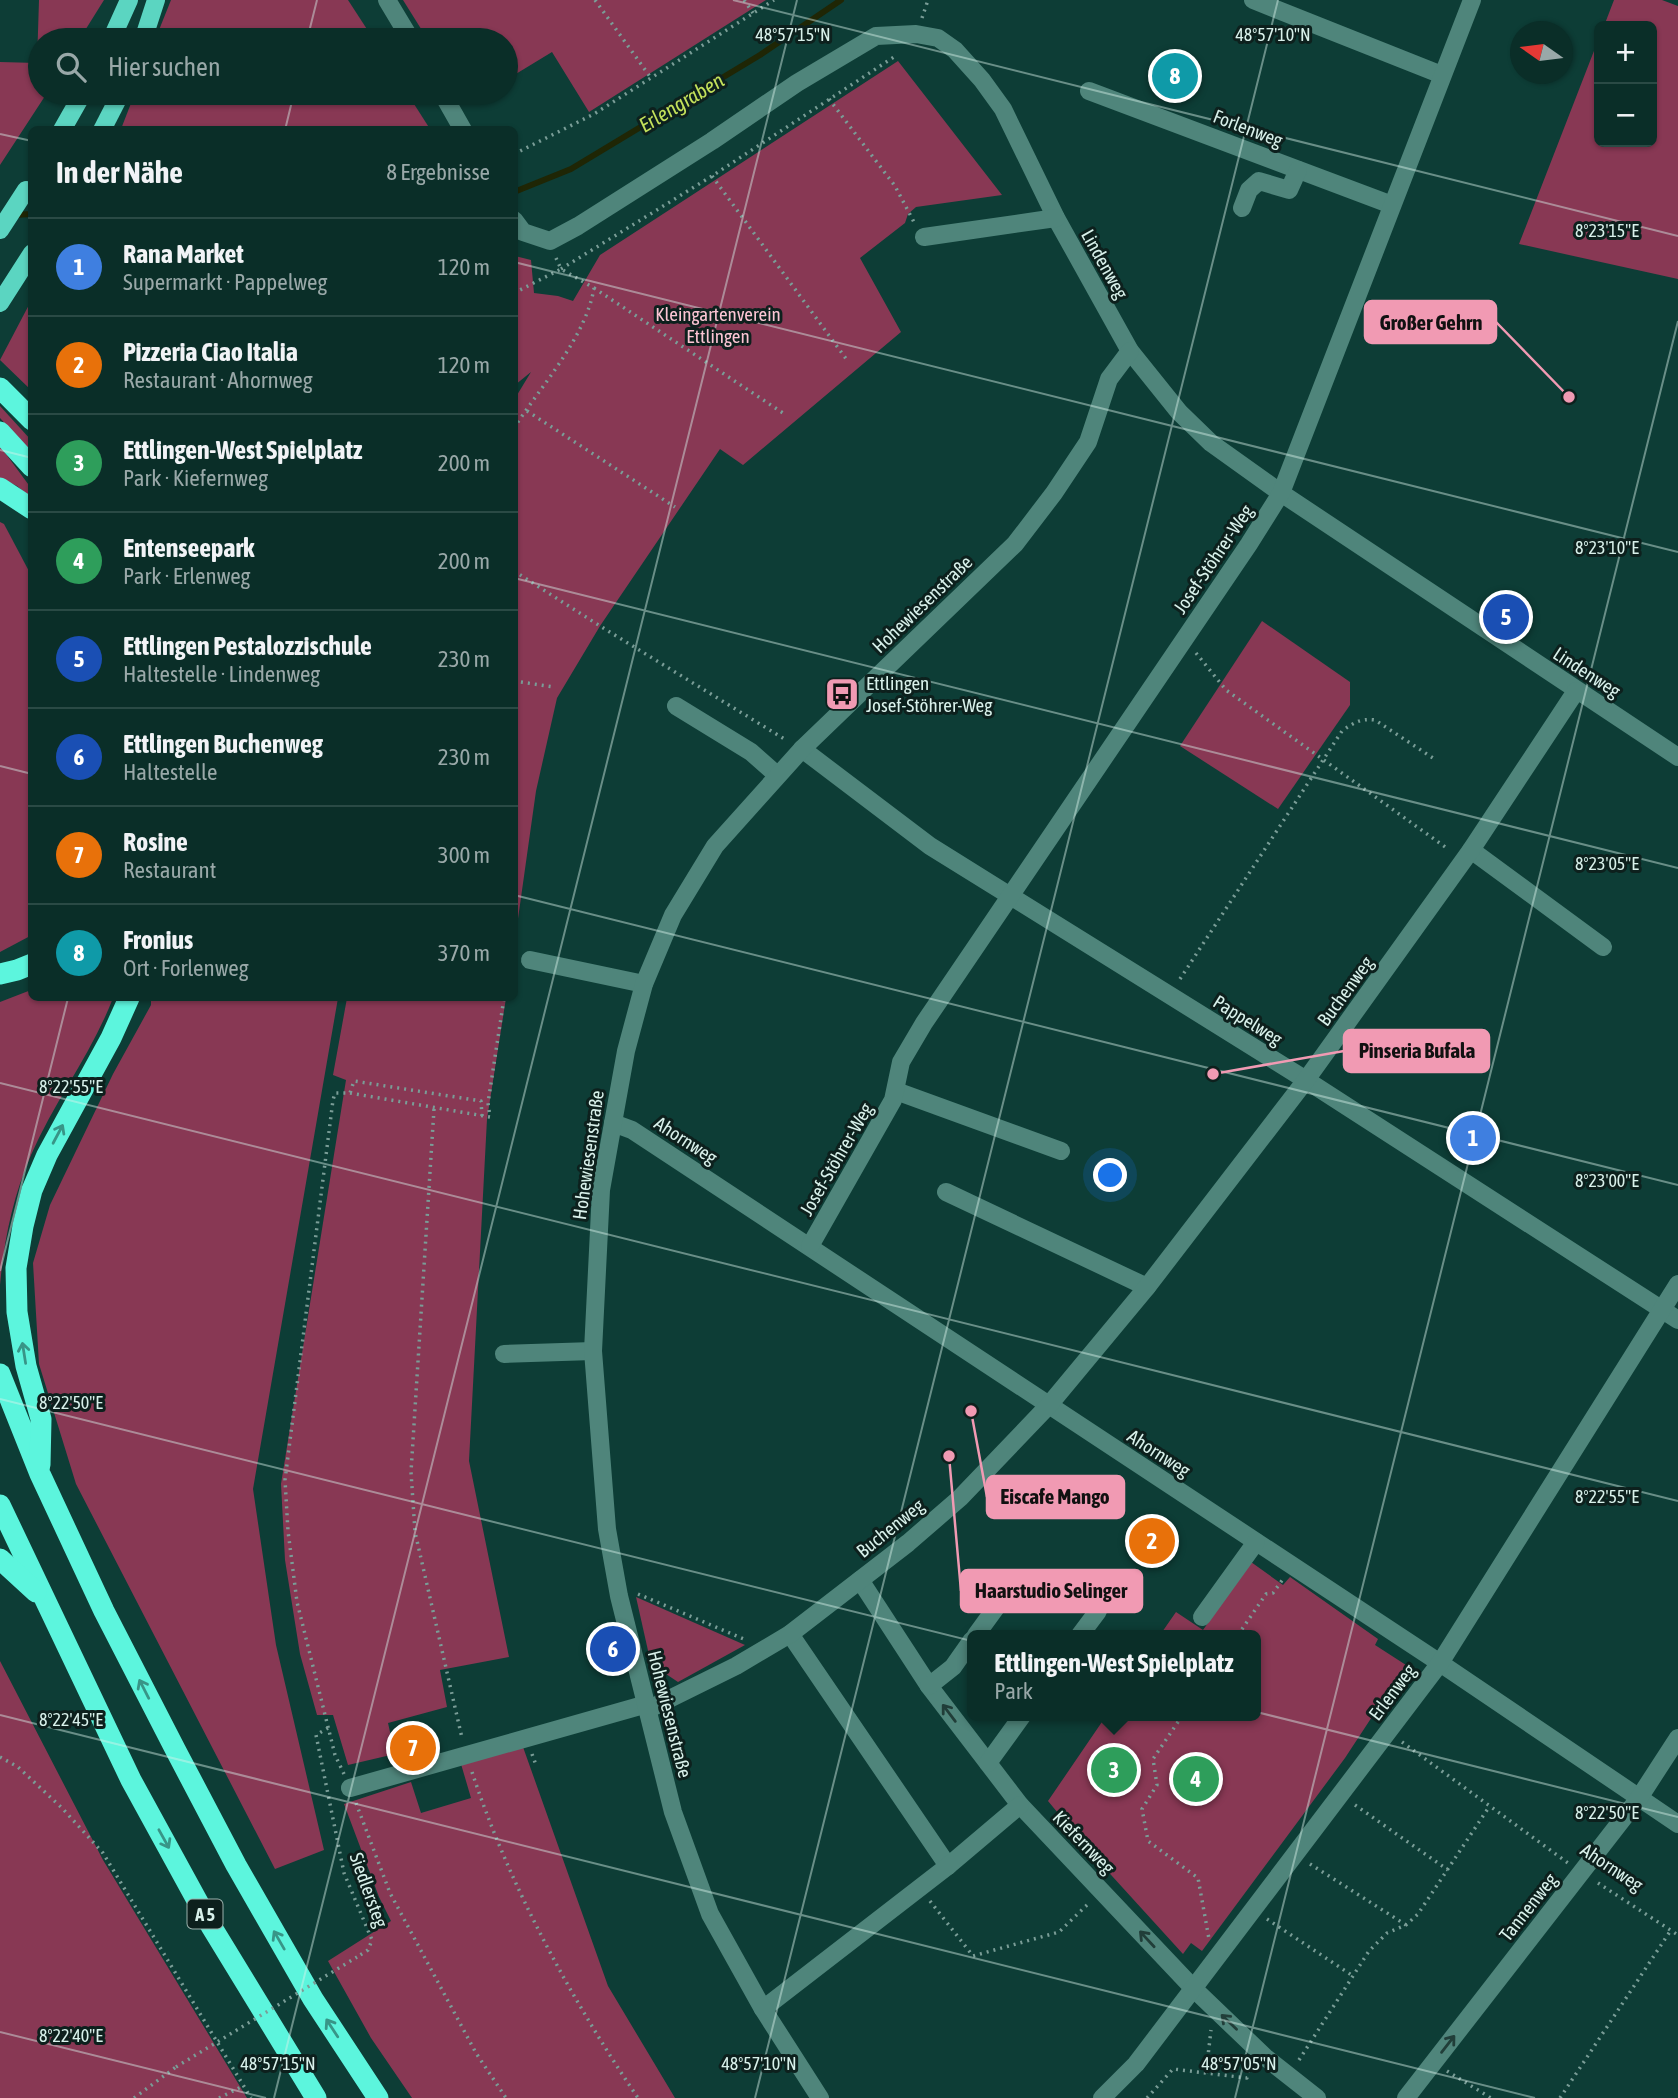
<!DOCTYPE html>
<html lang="de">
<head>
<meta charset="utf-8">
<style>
	:root { --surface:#0a2e28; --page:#133630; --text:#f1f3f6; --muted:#99a8a8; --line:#2a4a45; --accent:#8c9099 }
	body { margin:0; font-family:"Asap Condensed",sans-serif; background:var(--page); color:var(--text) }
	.controls { position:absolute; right:21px; top:21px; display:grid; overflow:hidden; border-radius:10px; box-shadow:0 2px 5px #0004 }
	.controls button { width:63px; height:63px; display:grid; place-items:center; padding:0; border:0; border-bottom:2px solid var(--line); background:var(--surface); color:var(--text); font:35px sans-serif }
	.compass { position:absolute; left:1510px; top:21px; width:63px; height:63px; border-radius:50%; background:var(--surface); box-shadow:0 2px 5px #0004; rotate:284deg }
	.you { position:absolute; left:1111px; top:1176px; width:24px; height:24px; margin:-18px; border:5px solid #fff; border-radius:50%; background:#1a73e8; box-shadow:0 0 0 10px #1a73e833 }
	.badge { display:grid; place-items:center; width:46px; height:46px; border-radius:50%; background:var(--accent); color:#fff; font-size:23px; font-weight:700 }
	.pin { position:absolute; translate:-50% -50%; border:4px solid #fff; box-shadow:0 2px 7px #0006 }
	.popup { position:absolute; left:967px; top:1630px; width:294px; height:91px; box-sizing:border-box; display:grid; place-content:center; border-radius:10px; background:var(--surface); filter:drop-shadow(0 2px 5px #0005); font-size:23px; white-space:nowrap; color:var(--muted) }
	.popup b { font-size:26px; color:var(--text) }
	.popup::after { content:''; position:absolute; left:50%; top:100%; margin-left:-14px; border:14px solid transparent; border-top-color:var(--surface) }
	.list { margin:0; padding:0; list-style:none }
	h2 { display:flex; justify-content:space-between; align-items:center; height:91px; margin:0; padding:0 28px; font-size:30px }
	h2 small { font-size:23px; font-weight:400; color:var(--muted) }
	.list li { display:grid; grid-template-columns:46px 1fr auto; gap:21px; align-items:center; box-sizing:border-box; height:98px; padding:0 28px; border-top:2px solid var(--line) }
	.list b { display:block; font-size:26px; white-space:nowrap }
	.list p { margin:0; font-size:23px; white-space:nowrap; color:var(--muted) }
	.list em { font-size:23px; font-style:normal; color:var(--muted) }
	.icon { flex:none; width:38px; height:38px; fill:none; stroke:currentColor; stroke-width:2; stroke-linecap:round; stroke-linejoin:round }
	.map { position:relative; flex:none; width:1678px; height:2098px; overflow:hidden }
	.search { position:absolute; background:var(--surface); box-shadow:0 2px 5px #0004; left:28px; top:28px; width:490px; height:77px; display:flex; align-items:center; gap:18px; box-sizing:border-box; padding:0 24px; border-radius:38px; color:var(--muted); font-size:26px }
	.panel { position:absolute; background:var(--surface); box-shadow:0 2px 5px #0004; left:28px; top:126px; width:490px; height:875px; border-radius:10px }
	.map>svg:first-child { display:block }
</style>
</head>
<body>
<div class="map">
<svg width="1678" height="2098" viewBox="0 0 1678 2098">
	<rect width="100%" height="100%" fill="#0d3d36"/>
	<g fill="#883854">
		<path d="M 39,0 L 104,0 L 79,40 L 40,40 L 40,93 L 47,93 L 0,165 L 0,62 L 37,63 Z"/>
		<path d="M 171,0 L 348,0 L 374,40 L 155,40 Z"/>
		<path d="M 403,0 L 766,0 L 589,112 L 552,52 L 506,80 L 506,40 L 428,40 Z"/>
		<path d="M 1614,0 L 1662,0 L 1678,6 L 1678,279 L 1519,244 L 1599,38 L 1599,142 L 1652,142 L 1652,26 L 1604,26 Z"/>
		<path d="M 898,61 L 1002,195 L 916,207 L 908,214 L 905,223 L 860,258 L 901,332 L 743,465 L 720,449 L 600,626 L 557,698 L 536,791 L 515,940 L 514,400 L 531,372 L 515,385 L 515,256 L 531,260 L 534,293 L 558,296 L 573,301 L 600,255 Z"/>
		<path d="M 135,93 L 407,93 L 430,129 L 121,129 Z"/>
		<path d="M 31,301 L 31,390 L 0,360 Z"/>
		<path d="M 0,406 L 31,440 L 31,452 L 0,418 Z"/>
		<path d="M 0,446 L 31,488 L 31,498 L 17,486 L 0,478 Z"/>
		<path d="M 0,522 L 4,524 L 31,575 L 32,935 L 0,952 Z"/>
		<path d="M 1262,621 L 1350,682 L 1350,705 L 1278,809 L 1180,746 Z"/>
		<path d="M 31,990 L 32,998 L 113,998 C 92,1053 55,1100 31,1155 C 13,1196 4,1240 0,1285 L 0,1002 Z"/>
		<path d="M 151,998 L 338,998 L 253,1489 L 276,1645 L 324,1850 L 275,1869 L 76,1484 L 39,1364 L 33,1263 L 50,1205 L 113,1074 L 151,1005 Z"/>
		<path d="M 347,998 L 506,998 L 487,1119 L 469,1461 L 509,1657 L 440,1670 L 447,1707 L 388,1723 L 395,1754 L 348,1765 L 333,1715 L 317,1715 L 300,1654 L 285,1560 L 281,1484 L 346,1080 L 333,1075 Z"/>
		<path d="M 1251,1562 L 1283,1585 L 1290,1577 L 1378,1639 L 1375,1645 L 1406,1665 L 1345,1758 L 1202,1951 L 1191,1943 L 1183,1954 L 1092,1854 L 1048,1801 L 1106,1716 L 1256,1716 L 1256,1635 L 1160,1635 L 1176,1612 L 1203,1630 Z"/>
		<path d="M 636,1597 L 745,1645 L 678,1682 L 651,1664 Z"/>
		<path d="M 0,1661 L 103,1860 L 247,2098 L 0,2098 Z"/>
		<path d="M 523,1747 L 608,1986 L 675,2098 L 412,2098 L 371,2038 L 328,1961 L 391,1921 L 379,1897 L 344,1804 L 411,1782 L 421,1813 L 471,1798 L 461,1764 Z"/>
	</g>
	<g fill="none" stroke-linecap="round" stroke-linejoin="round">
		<g stroke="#1f2605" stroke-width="6">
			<path d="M 514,192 L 571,169 L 760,55 L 841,0"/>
			<path d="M 13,215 L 32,214"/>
		</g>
		<g stroke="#7a9d97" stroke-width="3.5" stroke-dasharray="2 5" stroke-linecap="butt">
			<path d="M 595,0 L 651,78"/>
			<path d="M 744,0 L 753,13"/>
			<path d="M 922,18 L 928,0"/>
			<path d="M 829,99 L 895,186 L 915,224"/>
			<path d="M 514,154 L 594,114 L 774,0"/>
			<path d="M 712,176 L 847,360"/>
			<path d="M 561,269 L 712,176 L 897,55"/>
			<path d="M 594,288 L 783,413"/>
			<path d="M 514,293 L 561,269 L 556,258"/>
			<path d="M 527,411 L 675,507"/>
			<path d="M 514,428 C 541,386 586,337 594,288 L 561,269"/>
			<path d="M 514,571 L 600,626 L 786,740"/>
			<path d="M 1196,653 L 1226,690 L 1448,849"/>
			<path d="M 514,681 L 554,687"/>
			<path d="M 514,822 L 520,823"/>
			<path d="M 1180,979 L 1342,731 C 1353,723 1361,718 1375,720 L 1433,758"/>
			<path d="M 350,1093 L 490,1117 L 488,1103 L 504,998"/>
			<path d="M 434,1109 L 411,1472 L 415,1532 L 462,1738"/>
			<path d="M 638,1594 L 744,1639"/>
			<path d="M 1238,1635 L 1266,1594 L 1273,1593 L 1283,1579"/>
			<path d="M 1182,1716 L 1153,1759 L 1157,1785 L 1142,1809 L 1148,1841 L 1198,1878 L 1209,1939"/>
			<path d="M 328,1728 L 316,1735 L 344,1873 L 372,1940 L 368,1950 L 357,1957"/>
			<path d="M 1402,1742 L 1568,1863"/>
			<path d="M 532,1754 L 536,1765"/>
			<path d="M 0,1757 L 18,1767 L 62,1808 L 103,1853 L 251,2098"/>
			<path d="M 472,1772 C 509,1885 571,1999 638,2098"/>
			<path d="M 344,1774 L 335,1755 L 297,1602 L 288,1531 L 285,1480 L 333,1100 L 335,1093 L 350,1093 L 354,1081 L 481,1101 L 482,1116"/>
			<path d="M 356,1803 L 390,1893 L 476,2053 L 506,2098"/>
			<path d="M 1355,1805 L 1448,1870"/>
			<path d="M 1310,1864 L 1406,1925"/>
			<path d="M 1598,1883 L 1678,1935"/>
			<path d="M 930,1901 L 973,1956 L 1059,1932 L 1088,1904"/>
			<path d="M 1267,1919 L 1353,1976"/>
			<path d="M 1299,2060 L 1369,1951 L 1387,1933 L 1406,1925 L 1418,1914 L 1489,1807"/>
			<path d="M 1447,2071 L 1491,2098"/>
			<path d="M 1206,2073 L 1211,2030"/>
			<path d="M 134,2098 L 176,2067"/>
			<path d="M 219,2098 L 243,2086"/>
			<path d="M 1147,2098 L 1173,2069 L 1247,2078 L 1249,2068"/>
			<path d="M 1560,2098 L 1671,1930"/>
		</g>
		<g stroke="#4f857b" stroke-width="18">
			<path d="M 387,0 L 411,40"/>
			<path d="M 1253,0 L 1442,75"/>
			<path d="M 1089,91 L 1392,205"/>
			<path d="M 442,93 L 463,130"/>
			<path d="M 1242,208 L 1249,190 L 1259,181 L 1289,190 L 1298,170"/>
			<path d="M 514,220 L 523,232 L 550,241 L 578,226 L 712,141 L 797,83 L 876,36 L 916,34 L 938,38 L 955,50 L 982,80 L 1003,109 L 1056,218 L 1130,351 L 1179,412 L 1211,443 L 1281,493 L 1678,757"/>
			<path d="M 924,237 L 1056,218"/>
			<path d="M 676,706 L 751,752 L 777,775"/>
			<path d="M 802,749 L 930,846 L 1306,1080 L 1678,1320"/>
			<path d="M 1471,850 L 1603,947"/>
			<path d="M 530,960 L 644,984"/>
			<path d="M 896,1091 L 1061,1151"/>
			<path d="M 613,1123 L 632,1130 L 1440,1663 L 1678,1824"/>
			<path d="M 946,1192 L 1147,1287"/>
			<path d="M 810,1246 L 893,1100 L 901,1062 L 924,1023 L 1249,544 L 1281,493 L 1472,0"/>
			<path d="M 504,1354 L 593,1351"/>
			<path d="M 860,1580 L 929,1686 L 1020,1805 L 1194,1989 L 1265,2057 L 1317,2098"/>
			<path d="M 1202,1617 L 1256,1542"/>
			<path d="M 790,1634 L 948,1866"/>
			<path d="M 976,1635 L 1008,1591"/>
			<path d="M 1080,1635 L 1098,1611"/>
			<path d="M 929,1686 L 953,1667 L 972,1640"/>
			<path d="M 649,1709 L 736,1666 L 790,1634 L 908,1543 L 960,1498 L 1049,1405 L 1147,1287 L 1306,1080 L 1471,850 L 1576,691"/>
			<path d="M 988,1763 L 1022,1716"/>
			<path d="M 350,1788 L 647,1704"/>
			<path d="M 763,2009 L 948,1866 L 1020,1805"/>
			<path d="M 820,2098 L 763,2009 L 710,1914 L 673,1812 L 619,1596 L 607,1529 L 593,1351 L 601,1190 L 613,1123 L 626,1051 L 644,984 L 673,915 L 715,846 L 802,749 L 1015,544 L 1054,493 L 1088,442 L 1109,379 L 1130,351"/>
			<path d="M 1102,2098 L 1136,2064 L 1440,1663 L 1678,1284"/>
			<path d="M 1406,2098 L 1639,1798 L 1678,1738"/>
		</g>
		<g stroke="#5bd5c1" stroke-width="18">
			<path d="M 111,40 L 129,0"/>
			<path d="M 143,40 L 156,0"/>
			<path d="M 62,130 L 83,93"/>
			<path d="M 102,130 L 121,93"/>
			<path d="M 0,303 L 32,253"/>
		</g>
		<g stroke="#5cf5dd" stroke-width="21">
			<path d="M 0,388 L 32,420"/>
			<path d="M 0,432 L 32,467"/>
			<path d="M 0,488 L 32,509"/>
			<path d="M 0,974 L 17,970 L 32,964"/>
			<path d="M 0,1374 L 40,1474 L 104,1611 L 175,1749 L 236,1865 L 313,1999 L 378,2098"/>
			<path d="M 40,1465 L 41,1419 L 26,1366 L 17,1312 L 16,1268 L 23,1226 L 32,1190 L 47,1155 L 111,1038 L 129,998"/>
			<path d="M 0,1505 L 131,1780 L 211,1926 L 316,2098"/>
			<path d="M 0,1559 L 36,1592"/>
		</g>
		<path stroke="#7a9d97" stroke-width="3.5" stroke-dasharray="2 5" stroke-linecap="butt" d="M 176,2067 L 357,1957"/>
		<path stroke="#5bd5c1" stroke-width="18" d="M 0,230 L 26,190"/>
	</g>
	<defs><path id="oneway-shaft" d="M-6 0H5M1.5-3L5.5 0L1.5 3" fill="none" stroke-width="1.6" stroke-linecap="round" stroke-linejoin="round" transform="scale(1.75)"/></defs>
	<g stroke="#389587">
		<use href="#oneway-shaft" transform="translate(58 1134) rotate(-62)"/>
		<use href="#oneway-shaft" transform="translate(24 1353) rotate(-99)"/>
		<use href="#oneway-shaft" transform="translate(144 1689) rotate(-117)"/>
		<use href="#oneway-shaft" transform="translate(164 1839) rotate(61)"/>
		<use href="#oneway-shaft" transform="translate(279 1940) rotate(-120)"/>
		<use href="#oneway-shaft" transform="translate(332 2028) rotate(-123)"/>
	</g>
	<g stroke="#213e39">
		<use href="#oneway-shaft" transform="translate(949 1713) rotate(-127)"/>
		<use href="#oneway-shaft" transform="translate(1147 1939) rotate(-133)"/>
		<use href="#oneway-shaft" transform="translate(1229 2022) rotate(-136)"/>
		<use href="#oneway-shaft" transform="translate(1448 2044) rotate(-52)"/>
	</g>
	<path fill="none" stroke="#d9f1eb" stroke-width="2" stroke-opacity="0.45" d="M 733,0 L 1678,236M 307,40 L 317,0M 285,130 L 294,93M 0,134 L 32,141M 514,262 L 1678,552M 0,450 L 32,458M 514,578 L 1678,868M 0,766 L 32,774M 514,895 L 1678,1185M 0,1083 L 1678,1501M 0,1271 L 68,998M 0,1399 L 1678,1817M 0,1715 L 1535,2098M 0,2032 L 266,2098M 274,2098 L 797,0M 755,2098 L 1278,0M 1235,2098 L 1678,321"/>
	<defs>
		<g id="bus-square" transform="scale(1.75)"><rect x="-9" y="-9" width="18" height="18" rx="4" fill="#f19ab3" stroke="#0d201d"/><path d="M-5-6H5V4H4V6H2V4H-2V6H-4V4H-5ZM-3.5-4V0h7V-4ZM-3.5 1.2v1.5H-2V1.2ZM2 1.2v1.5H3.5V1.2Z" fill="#111"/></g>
	</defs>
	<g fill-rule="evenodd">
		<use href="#bus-square" x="842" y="694"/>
	</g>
	<g text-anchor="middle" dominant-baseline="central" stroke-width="6" stroke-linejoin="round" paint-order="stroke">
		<rect fill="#0d201d" stroke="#9cb2ad" stroke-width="2" x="187.5" y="1899.5" width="35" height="29" rx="5"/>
		<g font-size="18" font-weight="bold" fill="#d9f1eb">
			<text x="205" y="1914">A 5</text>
		</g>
		<g font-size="19" fill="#d9f1eb" stroke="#0d201d">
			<text transform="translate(1248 128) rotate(21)">Forlenweg</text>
			<text transform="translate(1105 264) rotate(61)">Lindenweg</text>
			<text transform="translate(1213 559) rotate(-56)">Josef-Stöhrer-Weg</text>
			<text transform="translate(922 604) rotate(-44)">Hohewiesenstraße</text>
			<text transform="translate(1587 672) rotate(33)">Lindenweg</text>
			<text transform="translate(1345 991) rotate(-54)">Buchenweg</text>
			<text transform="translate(1248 1020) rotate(32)">Pappelweg</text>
			<text transform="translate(686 1140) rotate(33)">Ahornweg</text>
			<text transform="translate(588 1155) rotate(-82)">Hohewiesenstraße</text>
			<text transform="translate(836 1159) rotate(-60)">Josef-Stöhrer-Weg</text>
			<text transform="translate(1159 1453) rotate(33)">Ahornweg</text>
			<text transform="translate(890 1528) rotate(-39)">Buchenweg</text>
			<text transform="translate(1392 1692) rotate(-53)">Erlenweg</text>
			<text transform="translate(670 1714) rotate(76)">Hohewiesenstraße</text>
			<text transform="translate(1084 1842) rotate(46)">Kiefernweg</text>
			<text transform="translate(1612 1867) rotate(34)">Ahornweg</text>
			<text transform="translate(369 1890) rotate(70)">Siedlersteg</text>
			<text transform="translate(1528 1907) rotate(-52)">Tannenweg</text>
		</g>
		<g font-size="19" fill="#fcc5d4" stroke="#0d201d">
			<text x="718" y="314">Kleingartenverein<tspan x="718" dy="22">Ettlingen</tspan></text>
		</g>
		<g font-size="19" fill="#d9f1eb" stroke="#0d201d" text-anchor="start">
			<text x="866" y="683">Ettlingen<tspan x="866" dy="22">Josef-Stöhrer-Weg</tspan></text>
		</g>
		<g font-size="21" font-style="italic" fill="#c3e15b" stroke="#0d201d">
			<text transform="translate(681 102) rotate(-31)">Erlengraben</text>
		</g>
	</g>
	<g font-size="18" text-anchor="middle" fill="#d9f1eb" stroke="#0d201d" stroke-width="6" stroke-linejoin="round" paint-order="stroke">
		<text x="793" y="41">48°57'15"N</text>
		<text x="1273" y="41">48°57'10"N</text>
		<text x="1607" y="237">8°23'15"E</text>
		<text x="1607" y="554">8°23'10"E</text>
		<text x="1607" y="870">8°23'05"E</text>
		<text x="71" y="1093">8°22'55"E</text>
		<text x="1607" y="1187">8°23'00"E</text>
		<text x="71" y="1409">8°22'50"E</text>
		<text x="1607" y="1503">8°22'55"E</text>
		<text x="71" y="1726">8°22'45"E</text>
		<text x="1607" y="1819">8°22'50"E</text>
		<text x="71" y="2042">8°22'40"E</text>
		<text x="278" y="2070">48°57'15"N</text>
		<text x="759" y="2070">48°57'10"N</text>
		<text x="1239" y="2070">48°57'05"N</text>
	</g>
	<path fill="none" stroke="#f19ab3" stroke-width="2.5" d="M1569 397L1496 322M1213 1074L1344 1051M971 1411L987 1497M949 1456L961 1591"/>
	<g fill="#f19ab3" stroke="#0d201d" stroke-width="2.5">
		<circle cx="1569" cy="397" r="7"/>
		<circle cx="1213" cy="1074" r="7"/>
		<circle cx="971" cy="1411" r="7"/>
		<circle cx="949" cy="1456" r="7"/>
	</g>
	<g fill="#f19ab3" stroke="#f19ab3" stroke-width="2.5">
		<rect x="1365" y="301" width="131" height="42" rx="7"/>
		<rect x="1344" y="1030" width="145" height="42" rx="7"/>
		<rect x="987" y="1476" width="137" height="42" rx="7"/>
		<rect x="961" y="1570" width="181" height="42" rx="7"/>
	</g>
	<g font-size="21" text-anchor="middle" font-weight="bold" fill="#111">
		<text x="1431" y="330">Großer Gehrn</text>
		<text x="1417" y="1058">Pinseria Bufala</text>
		<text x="1055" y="1504">Eiscafe Mango</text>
		<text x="1051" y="1598">Haarstudio Selinger</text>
	</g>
</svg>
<div class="controls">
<button>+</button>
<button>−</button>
</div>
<svg class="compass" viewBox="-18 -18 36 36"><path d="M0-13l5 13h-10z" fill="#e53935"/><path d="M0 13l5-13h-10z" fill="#99a8a8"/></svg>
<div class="you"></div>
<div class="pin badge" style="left:1473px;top:1138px;background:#3f7fe0">1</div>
<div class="pin badge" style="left:1152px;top:1541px;background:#e8710a">2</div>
<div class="pin badge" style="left:1114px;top:1770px;background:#2e9e5b">3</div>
<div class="popup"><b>Ettlingen-West Spielplatz</b>Park</div>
<div class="pin badge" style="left:1196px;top:1779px;background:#2e9e5b">4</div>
<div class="pin badge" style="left:1506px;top:617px;background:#1a4fb4">5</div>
<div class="pin badge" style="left:613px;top:1649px;background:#1a4fb4">6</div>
<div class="pin badge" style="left:413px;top:1748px;background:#e8710a">7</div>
<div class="pin badge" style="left:1175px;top:76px;background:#0f9aa8">8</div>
<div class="search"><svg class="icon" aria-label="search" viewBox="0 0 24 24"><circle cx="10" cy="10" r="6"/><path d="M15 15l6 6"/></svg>Hier suchen</div>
<section class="panel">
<h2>In der Nähe<small>8 Ergebnisse</small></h2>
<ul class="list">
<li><span class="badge" style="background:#3f7fe0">1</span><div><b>Rana Market</b><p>Supermarkt · Pappelweg</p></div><em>120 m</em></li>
<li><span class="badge" style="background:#e8710a">2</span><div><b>Pizzeria Ciao Italia</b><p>Restaurant · Ahornweg</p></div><em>120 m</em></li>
<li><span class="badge" style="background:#2e9e5b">3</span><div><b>Ettlingen-West Spielplatz</b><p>Park · Kiefernweg</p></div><em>200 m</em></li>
<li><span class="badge" style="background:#2e9e5b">4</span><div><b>Entenseepark</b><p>Park · Erlenweg</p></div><em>200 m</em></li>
<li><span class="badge" style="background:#1a4fb4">5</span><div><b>Ettlingen Pestalozzischule</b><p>Haltestelle · Lindenweg</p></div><em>230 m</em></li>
<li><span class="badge" style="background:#1a4fb4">6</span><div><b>Ettlingen Buchenweg</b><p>Haltestelle</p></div><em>230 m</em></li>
<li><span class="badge" style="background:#e8710a">7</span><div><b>Rosine</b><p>Restaurant</p></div><em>300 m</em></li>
<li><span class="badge" style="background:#0f9aa8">8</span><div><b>Fronius</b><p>Ort · Forlenweg</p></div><em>370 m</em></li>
</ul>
</section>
</div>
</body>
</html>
